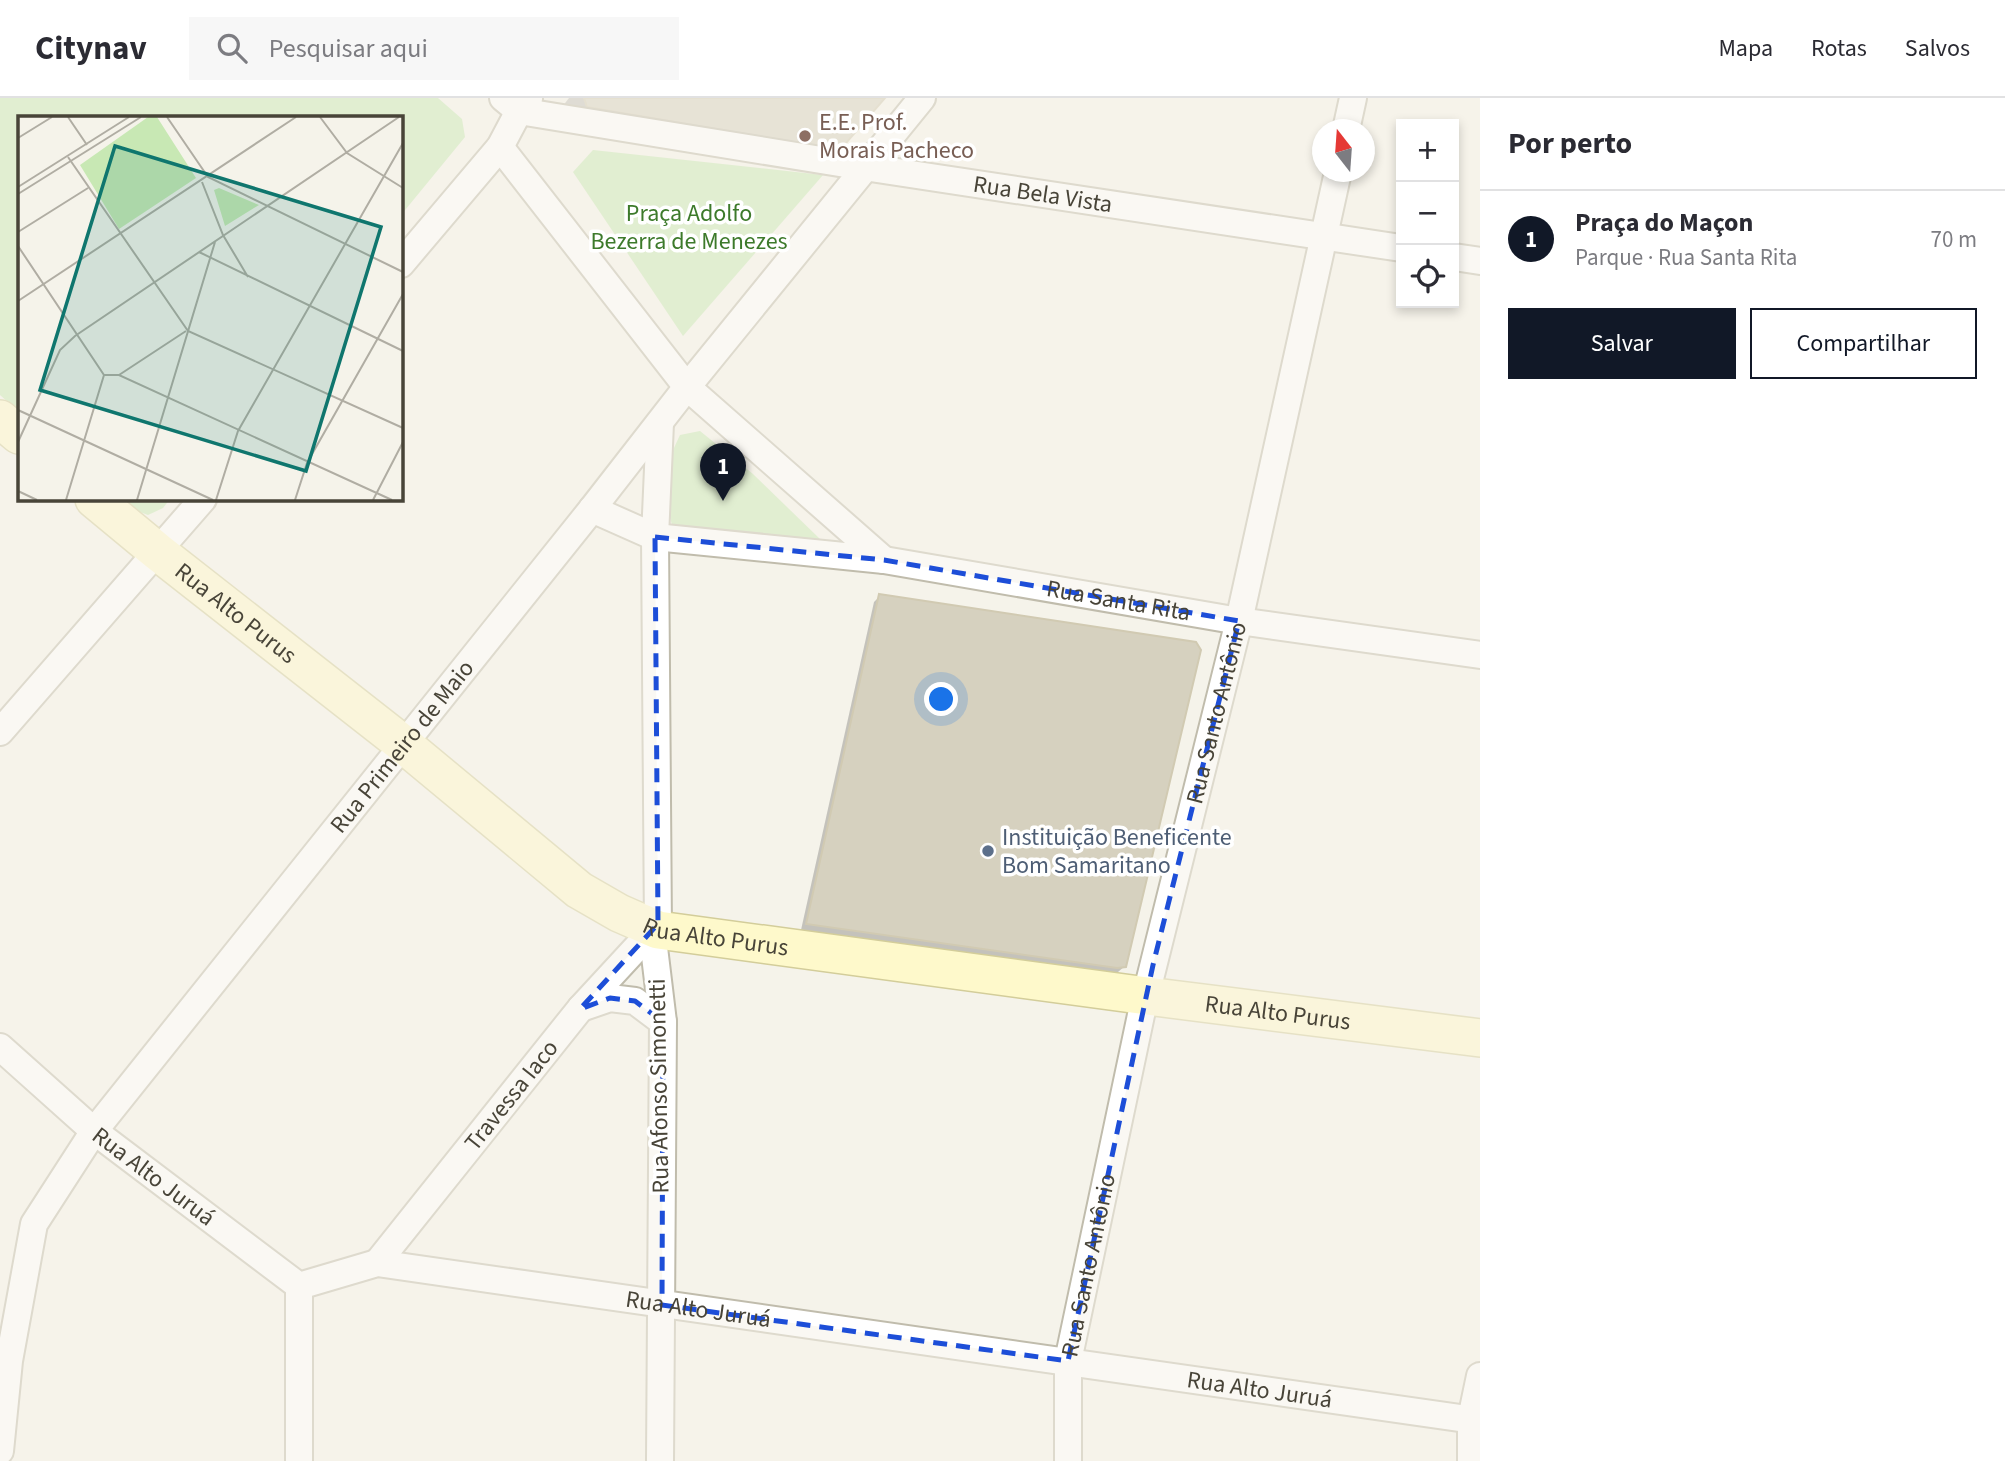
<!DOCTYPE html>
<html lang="pt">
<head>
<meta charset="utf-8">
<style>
	:root { --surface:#fff; --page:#f7f7f7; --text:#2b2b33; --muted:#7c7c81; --line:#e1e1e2; --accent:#111827 }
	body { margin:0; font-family:"Source Sans 3",sans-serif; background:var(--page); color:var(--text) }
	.controls { position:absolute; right:21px; top:21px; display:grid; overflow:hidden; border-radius:0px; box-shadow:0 4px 10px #0003 }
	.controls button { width:63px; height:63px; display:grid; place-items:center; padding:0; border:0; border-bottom:2px solid var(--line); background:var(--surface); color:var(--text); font:35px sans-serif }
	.compass { position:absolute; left:1312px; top:21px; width:63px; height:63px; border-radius:50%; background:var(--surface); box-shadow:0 4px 10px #0003; rotate:343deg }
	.you { position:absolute; left:942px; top:602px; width:24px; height:24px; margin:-18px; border:5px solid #fff; border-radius:50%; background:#1a73e8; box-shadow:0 0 0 10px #1a73e833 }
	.badge { display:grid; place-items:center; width:46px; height:46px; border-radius:50%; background:var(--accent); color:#fff; font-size:23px; font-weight:700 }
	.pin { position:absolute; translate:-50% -58px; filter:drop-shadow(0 2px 4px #0008) }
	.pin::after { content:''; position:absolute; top:37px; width:24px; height:21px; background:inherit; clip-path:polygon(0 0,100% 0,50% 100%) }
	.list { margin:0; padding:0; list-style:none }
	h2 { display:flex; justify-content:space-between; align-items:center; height:91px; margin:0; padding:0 28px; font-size:30px }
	h2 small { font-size:23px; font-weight:400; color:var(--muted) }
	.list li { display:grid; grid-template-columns:46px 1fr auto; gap:21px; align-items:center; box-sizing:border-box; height:98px; padding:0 28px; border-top:2px solid var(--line) }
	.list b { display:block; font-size:26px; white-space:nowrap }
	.list p { margin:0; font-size:23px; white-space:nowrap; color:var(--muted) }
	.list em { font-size:23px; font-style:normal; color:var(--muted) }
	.actions { display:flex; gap:14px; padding:21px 28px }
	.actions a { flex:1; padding:16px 0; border:2px solid var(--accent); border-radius:0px; text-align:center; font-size:24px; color:var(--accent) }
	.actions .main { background:var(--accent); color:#fff }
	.icon { flex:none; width:38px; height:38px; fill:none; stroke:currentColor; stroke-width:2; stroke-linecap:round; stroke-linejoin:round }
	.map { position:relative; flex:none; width:1480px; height:1363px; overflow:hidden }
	header { display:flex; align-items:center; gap:42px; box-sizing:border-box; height:98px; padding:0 35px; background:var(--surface); border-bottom:2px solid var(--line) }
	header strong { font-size:33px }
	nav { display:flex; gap:38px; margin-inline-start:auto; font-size:24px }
	.search { width:490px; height:63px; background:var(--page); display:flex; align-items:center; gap:18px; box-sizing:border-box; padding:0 24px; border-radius:0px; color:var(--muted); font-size:26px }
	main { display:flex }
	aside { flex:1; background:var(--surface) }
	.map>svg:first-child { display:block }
</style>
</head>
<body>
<header>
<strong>Citynav</strong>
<div class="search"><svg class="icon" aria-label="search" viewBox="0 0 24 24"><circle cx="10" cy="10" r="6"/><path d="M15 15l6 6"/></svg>Pesquisar aqui</div>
<nav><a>Mapa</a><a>Rotas</a><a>Salvos</a></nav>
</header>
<main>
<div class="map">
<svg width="1480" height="1363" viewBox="0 0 1480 1363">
	<rect width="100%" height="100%" fill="#f5f3ea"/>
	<g fill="#c8e8b4">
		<path d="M 0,0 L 438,0 L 462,21 L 465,39 L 401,117 L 401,19 L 19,19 L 19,314 L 0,297 Z"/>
		<path d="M 593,52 L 823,77 L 683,238 L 573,74 Z"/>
		<path d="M 700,333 L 753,376 L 821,442 L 672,427 L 660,380 L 680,337 Z"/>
		<path d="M 118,401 L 170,401 L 163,410 L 148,417 L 129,410 Z"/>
	</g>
	<g fill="#0003">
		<path d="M 569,0 L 883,0 L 819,71 L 562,9 Z"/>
		<path d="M 880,498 L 1125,868 L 1118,874 L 1110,876 L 801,832 L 874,504 Z"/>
	</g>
	<g fill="#d6d1bf" stroke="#d1cab2" stroke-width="2">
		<path d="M 584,0 L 885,0 L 840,52 L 587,9 Z"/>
		<path d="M 879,496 L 1196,544 L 1201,552 L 1126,869 L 1117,870 L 806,826 Z"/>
	</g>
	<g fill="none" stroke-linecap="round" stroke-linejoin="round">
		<g stroke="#c0bcac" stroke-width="30">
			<g id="street">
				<path id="s1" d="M 503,0 L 519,13 L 864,69 L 1401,150"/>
				<path d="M 1346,32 L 1353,0"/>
				<path d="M 500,49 L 687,289 L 884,462"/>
				<path d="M 1454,159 L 1480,163"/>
				<path d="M 401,166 L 500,49 L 519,13 L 529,1"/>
				<path id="s2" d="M 592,411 L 655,439 L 884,462 L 1239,523 L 1480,557"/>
				<path d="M 0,634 L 203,401"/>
				<path d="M 581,910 L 610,900 L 635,903 L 663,924"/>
				<path id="s3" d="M 0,949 L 94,1033 L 299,1188 L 377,1165 L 1480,1323"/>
				<path id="s4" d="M 377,1165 L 580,911 L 652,833"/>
				<path id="s5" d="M 0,1353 L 9,1263 L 34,1126 L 94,1033 L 592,411 L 687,289 L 922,0"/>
				<path d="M 299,1363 L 299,1188"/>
				<path d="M 660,1363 L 663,924 L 652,833 L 658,832 L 655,439 L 660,325"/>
				<path id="s6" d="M 1068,1363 L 1068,1263 L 1141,917 L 1239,523 L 1338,74"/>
				<path d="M 1471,1363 L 1471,1321 L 1480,1278"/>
			</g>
		</g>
		<g stroke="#d3cd9a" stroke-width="40">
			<g id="secondary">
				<path d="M 0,321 L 19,337"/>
				<path id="s7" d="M 94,401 L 158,454 L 403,646 L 579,792 L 619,815 L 658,832 L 1147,898 L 1480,940"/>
			</g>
		</g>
		<use href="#street" stroke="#fff" stroke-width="26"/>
		<use href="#secondary" stroke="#fef9cb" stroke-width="37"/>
	</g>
	<path d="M0 0H1480V1363H0ZM 655,439 L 884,462 L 1239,523 L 1153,867 L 1068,1263 L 662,1207 L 663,924 L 635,903 L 610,900 L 580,911 L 658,826 Z" fill="#f5f3ea" fill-opacity=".55" fill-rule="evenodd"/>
	<path fill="none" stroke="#1d4ed8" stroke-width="5" stroke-dasharray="14 9" stroke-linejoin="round" d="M 655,439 L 884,462 L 1239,523 L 1153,867 L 1068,1263 L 662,1207 L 663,924 L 635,903 L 610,900 L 580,911 L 658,826 Z"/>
	<circle fill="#8d6e63" stroke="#fff" stroke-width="2.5" cx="805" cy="38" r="7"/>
	<circle fill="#5c6f8a" stroke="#fff" stroke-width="2.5" cx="988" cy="753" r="7"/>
	<g text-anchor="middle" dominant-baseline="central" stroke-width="7" stroke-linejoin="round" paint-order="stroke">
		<g font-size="24" fill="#785e54" stroke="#fff" text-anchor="start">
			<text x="819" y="24">E.E. Prof.<tspan x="819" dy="28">Morais Pacheco</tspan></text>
		</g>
		<g font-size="24" fill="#484438" stroke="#fff">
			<text stroke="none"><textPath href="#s1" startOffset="551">Rua Bela Vista</textPath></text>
			<text stroke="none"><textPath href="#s2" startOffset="537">Rua Santa Rita</textPath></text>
			<text stroke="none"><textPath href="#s7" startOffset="182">Rua Alto Purus</textPath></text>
			<text stroke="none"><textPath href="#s6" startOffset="765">Rua Santo Antônio</textPath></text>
			<text stroke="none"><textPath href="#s5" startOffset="833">Rua Primeiro de Maio</textPath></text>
			<text stroke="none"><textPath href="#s7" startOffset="770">Rua Alto Purus</textPath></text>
			<text stroke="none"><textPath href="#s7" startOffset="1337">Rua Alto Purus</textPath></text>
			<text transform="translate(659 988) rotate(-91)">Rua Afonso Simonetti</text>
			<text stroke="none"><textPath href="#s4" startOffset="215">Travessa Iaco</textPath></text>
			<text stroke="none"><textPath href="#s3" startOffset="201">Rua Alto Juruá</textPath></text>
			<text stroke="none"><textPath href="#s6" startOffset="198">Rua Santo Antônio</textPath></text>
			<text stroke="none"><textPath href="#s3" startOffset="789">Rua Alto Juruá</textPath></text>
			<text stroke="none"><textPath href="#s3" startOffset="1356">Rua Alto Juruá</textPath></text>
		</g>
		<g font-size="24" fill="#3d7a2b" stroke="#fff">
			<text x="689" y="115">Praça Adolfo<tspan x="689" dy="28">Bezerra de Menezes</tspan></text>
		</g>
		<g font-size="24" fill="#4e5e75" stroke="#fff" text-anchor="start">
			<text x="1002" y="739">Instituição Beneficente<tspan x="1002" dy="28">Bom Samaritano</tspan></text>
		</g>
	</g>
	<g transform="translate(18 18)">
		<rect width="385" height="385" fill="#f5f3ea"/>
		<path d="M 130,1 L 139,1 L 178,62 L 101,113 L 62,49 ZM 201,72 L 241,89 L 207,110 L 196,74 Z" fill="#c8e8b4"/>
		<path fill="none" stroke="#b0ada3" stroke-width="2" d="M 50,1 L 69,29M 149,1 L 190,61 L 385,156M 302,1 L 329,37 L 385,72M 0,22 L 34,1M 50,41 L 170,215 L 385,312M 184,66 L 205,119 L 230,161M 0,71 L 111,1M 0,78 L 123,1M 0,116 L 70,72M 0,130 L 86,259 L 101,259 L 374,384M 181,136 L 385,235M 0,185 L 278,1M 101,259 L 168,215M 0,294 L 195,384M 0,326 L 42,234 L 57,220 L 381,1M 0,375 L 19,384M 48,384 L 86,259M 119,384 L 197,126M 198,384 L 220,315 L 385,27M 277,384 L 289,347 L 385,178M 355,384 L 385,326"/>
		<path fill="#0f766e" fill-opacity="0.15" stroke="#0f766e" stroke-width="3.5" d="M 97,30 L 363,111 L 288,355 L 22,274 Z"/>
		<rect width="385" height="385" fill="none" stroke="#484438" stroke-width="3.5"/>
	</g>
</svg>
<div class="controls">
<button>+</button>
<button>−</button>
<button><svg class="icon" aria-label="locate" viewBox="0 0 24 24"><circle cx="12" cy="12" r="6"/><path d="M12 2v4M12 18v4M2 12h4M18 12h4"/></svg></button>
</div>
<svg class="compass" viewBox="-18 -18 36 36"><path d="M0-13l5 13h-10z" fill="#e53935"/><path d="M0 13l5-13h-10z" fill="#7c7c81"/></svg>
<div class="you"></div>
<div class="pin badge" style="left:723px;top:403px">1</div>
</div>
<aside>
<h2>Por perto<small></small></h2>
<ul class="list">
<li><span class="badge">1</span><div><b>Praça do Maçon</b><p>Parque · Rua Santa Rita</p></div><em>70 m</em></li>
</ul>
<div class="actions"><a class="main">Salvar</a><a>Compartilhar</a></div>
</aside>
</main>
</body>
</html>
